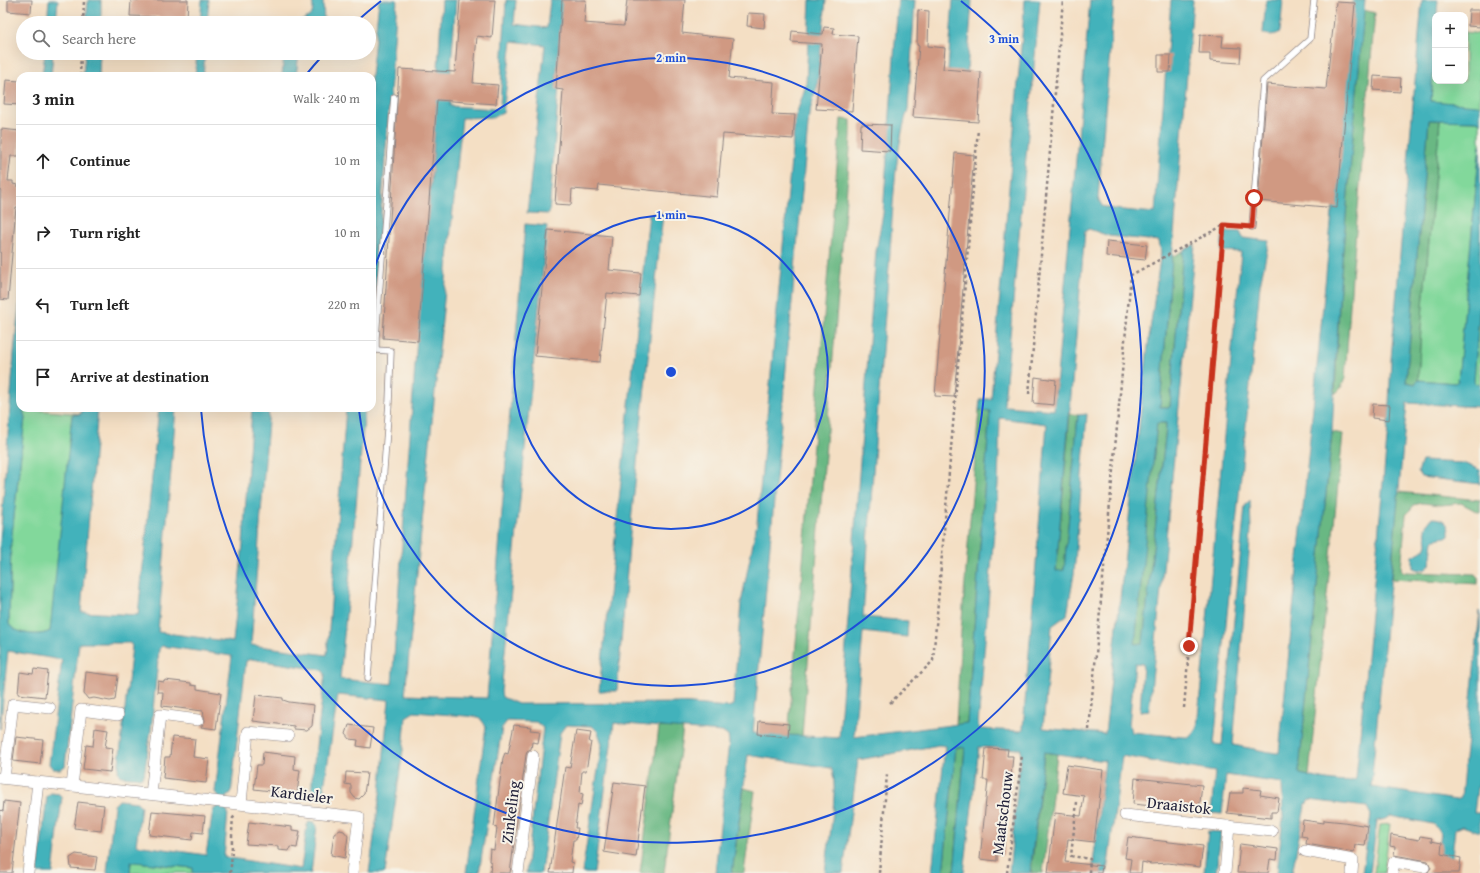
<!DOCTYPE html>
<html lang="en">
<head>
<meta charset="utf-8">
<style>
	:root { --surface:#fff; --page:#f2f2f2; --text:#222; --muted:#767676; --line:#e0e0e0 }
	body { margin:0; font-family:"Gentium Book Plus",serif; background:var(--page); color:var(--text) }
	.controls { position:absolute; right:12px; top:12px; display:grid; overflow:hidden; border-radius:8px; box-shadow:0 4px 16px #0002 }
	.controls button { width:36px; height:36px; display:grid; place-items:center; padding:0; border:0; border-bottom:1px solid var(--line); background:var(--surface); color:var(--text); font:20px sans-serif }
	.stop { position:absolute; width:12px; height:12px; margin:-9px; border:3px solid #c8321e; border-radius:50%; background:#fff }
	.stop.end { background:#c8321e; border-color:#fff; box-shadow:0 1px 4px #0008 }
	.list { margin:0; padding:0; list-style:none }
	h2 { display:flex; justify-content:space-between; align-items:center; height:52px; margin:0; padding:0 16px; font-size:17px }
	h2 small { font-size:13px; font-weight:400; color:var(--muted) }
	.list li { display:grid; grid-template-columns:26px 1fr auto; gap:12px; align-items:center; box-sizing:border-box; height:72px; padding:0 16px; border-top:1px solid var(--line) }
	.list b { display:block; font-size:15px; white-space:nowrap }
	.list em { font-size:13px; font-style:normal; color:var(--muted) }
	.icon { flex:none; width:22px; height:22px; fill:none; stroke:currentColor; stroke-width:2; stroke-linecap:round; stroke-linejoin:round }
	.map { position:relative; flex:none; width:1480px; height:873px; overflow:hidden }
	.search { position:absolute; background:var(--surface); box-shadow:0 4px 16px #0002; left:16px; top:16px; width:360px; height:44px; display:flex; align-items:center; gap:10px; box-sizing:border-box; padding:0 14px; border-radius:22px; color:var(--muted); font-size:15px }
	.panel { position:absolute; background:var(--surface); box-shadow:0 4px 16px #0002; left:16px; top:72px; width:360px; height:340px; border-radius:12px }
	.map>svg:first-child { display:block }
</style>
</head>
<body>
<div class="map">
<svg width="1480" height="873" viewBox="0 0 1480 873">
	<rect width="100%" height="100%" fill="#f7f3e8"/>
	<filter id="ink" filterUnits="userSpaceOnUse"><feTurbulence type="fractalNoise" baseFrequency=".025" numOctaves="2"/><feDisplacementMap in="SourceGraphic" scale="8" xChannelSelector="R" yChannelSelector="G"/><feConvolveMatrix kernelMatrix="1 2 1 2 8 2 1 2 1" color-interpolation-filters="sRGB"/></filter>
	<filter id="wash" filterUnits="userSpaceOnUse"><feTurbulence type="fractalNoise" baseFrequency=".012" numOctaves="4" result="noise"/><feDisplacementMap in="SourceGraphic" scale="16" xChannelSelector="R" yChannelSelector="G"/><feGaussianBlur stdDeviation="0.9" result="paint"/><feColorMatrix in="noise" values="0 0 0 0 0 0 0 0 0 0 0 0 0 0 0 0 0 1.4 0 .05"/><feComposite in="paint" operator="in"/></filter>
	<g filter="url(#wash)">
		<rect width="100%" height="100%" fill="#f4dfc4"/>
		<g fill="#82d89b" stroke="#527d6b">
			<path d="M 1465,32 L 1480,34 L 1480,106 L 1431,101 L 1435,43 L 1435,81 L 1465,81 Z"/>
			<path d="M 1440,120 L 1477,121 L 1480,123 L 1480,145 L 1458,381 L 1455,383 L 1418,380 L 1421,328 Z"/>
			<path d="M 1480,301 L 1480,384 L 1475,384 L 1474,381 Z"/>
			<path d="M 23,409 L 82,414 L 72,415 L 53,613 L 50,631 C 40,637 15,634 9,624 L 11,543 L 25,418 Z"/>
			<path d="M 1390,824 L 1384,873 L 1374,873 L 1380,825 Z"/>
			<path d="M 131,862 L 135,862 L 194,868 L 193,873 L 130,873 Z"/>
		</g>
		<g fill="#69b883" stroke="#466d5f">
			<path d="M 1364,10 L 1375,13 L 1352,277 L 1345,378 L 1341,388 L 1335,394 L 1340,284 Z"/>
			<path d="M 841,119 L 851,120 L 851,137 L 802,736 L 788,736 Z"/>
			<path d="M 1429,120 L 1440,120 L 1421,328 L 1418,380 L 1415,384 L 1406,382 Z"/>
			<path d="M 1183,251 L 1170,407 L 1160,407 L 1172,257 Z"/>
			<path d="M 979,410 L 990,410 L 967,723 L 956,725 L 961,631 Z"/>
			<path d="M 1070,414 L 1078,415 L 1064,570 L 1056,572 Z"/>
			<path d="M 1157,423 L 1166,423 L 1166,428 L 1143,644 L 1134,644 Z"/>
			<path d="M 1332,432 L 1343,434 L 1309,776 L 1300,774 L 1299,771 Z"/>
			<path d="M 1398,492 L 1480,500 L 1480,513 L 1461,503 L 1441,505 L 1422,503 L 1414,505 L 1406,515 L 1401,569 L 1404,572 L 1475,574 L 1478,578 L 1478,584 L 1391,579 Z"/>
			<path d="M 659,727 L 683,728 L 664,873 L 640,873 Z"/>
			<path d="M 961,746 L 965,747 L 954,873 L 943,873 L 956,747 Z"/>
			<path d="M 1044,752 L 1057,754 L 1043,873 L 1031,873 Z"/>
			<path d="M 744,788 L 755,791 L 744,873 L 732,873 Z"/>
		</g>
		<g fill="#42b2bb" stroke="#326a7b" fill-rule="evenodd">
			<path d="M 49,0 L 58,0 L 56,23 L 47,23 Z"/>
			<path d="M 88,0 L 101,0 L 101,23 L 86,23 Z"/>
			<path d="M 202,0 L 209,0 L 207,23 L 200,23 Z"/>
			<path d="M 312,0 L 323,0 L 324,23 L 298,23 C 311,15 315,16 312,0 Z"/>
			<path d="M 379,0 L 397,0 L 372,333 L 371,76 Z"/>
			<path d="M 442,0 L 456,0 L 450,80 L 450,106 L 496,109 L 500,106 L 506,0 L 516,0 L 514,24 L 547,28 L 550,0 L 571,0 L 561,18 L 556,86 L 559,86 L 549,214 L 527,213 L 545,45 L 512,41 L 503,113 L 493,117 L 462,118 L 405,695 L 487,698 L 525,224 L 547,226 L 501,692 L 502,697 L 518,704 L 680,703 L 728,707 L 733,705 L 741,603 L 757,523 L 795,118 L 806,85 L 810,0 L 826,0 L 817,87 L 809,114 L 753,733 L 839,738 L 876,251 L 883,214 L 898,0 L 915,0 L 908,109 C 893,156 893,217 889,266 C 879,382 871,500 863,617 L 908,621 L 907,637 L 863,632 L 854,737 L 967,723 L 990,411 L 979,410 L 980,399 L 991,399 L 1025,0 L 1040,0 L 1004,403 L 1005,406 L 1054,410 L 1090,0 L 1114,0 L 1098,198 L 1102,206 L 1113,209 L 1155,213 L 1171,0 L 1193,0 L 1160,407 L 1170,407 L 1183,251 L 1195,244 L 1149,711 L 1140,712 L 1143,664 L 1135,663 L 1129,725 L 1131,732 L 1184,737 L 1190,737 L 1197,728 L 1241,252 L 1221,251 L 1223,231 L 1240,232 L 1243,238 L 1269,241 L 1260,285 L 1214,744 L 1222,745 L 1245,506 L 1250,500 L 1251,530 L 1233,745 L 1275,753 L 1279,753 L 1353,0 L 1365,0 L 1340,284 L 1332,432 L 1299,771 L 1300,774 C 1314,777 1343,786 1356,779 L 1388,428 L 1391,359 L 1422,0 L 1438,0 L 1437,15 L 1435,15 L 1435,43 L 1431,101 L 1477,105 L 1480,106 L 1480,123 L 1477,121 L 1429,120 L 1406,382 L 1415,384 L 1418,380 L 1455,383 L 1458,381 L 1480,145 L 1480,301 L 1474,381 L 1475,384 L 1480,384 L 1480,407 L 1407,403 L 1371,787 L 1456,800 L 1461,798 L 1480,611 L 1480,765 L 1474,813 L 1480,813 L 1480,832 L 1462,826 L 1455,829 L 1450,873 L 1436,873 L 1441,833 L 1433,824 L 1390,816 L 1385,819 L 1377,821 L 1370,873 L 1362,873 L 1371,815 L 1367,807 L 1309,800 L 1305,806 L 1292,873 L 1277,873 L 1283,817 L 1282,783 L 1226,775 L 1222,814 L 1211,813 L 1215,772 L 1122,756 L 1107,873 L 1092,873 L 1105,761 L 1044,752 L 1030,873 L 1009,873 L 1021,749 L 979,747 L 964,873 L 954,873 L 965,748 L 956,747 L 943,873 L 932,873 L 945,746 L 939,745 L 858,760 L 843,873 L 825,873 C 827,852 840,784 831,768 L 748,755 L 732,873 L 715,873 L 729,742 L 728,736 L 722,732 L 614,723 L 594,873 L 582,873 L 602,744 L 598,732 L 592,726 L 566,725 L 560,733 L 541,873 L 526,873 L 543,728 L 536,722 L 507,721 L 502,728 L 479,873 L 466,873 L 486,726 L 479,717 L 414,712 L 406,717 L 403,750 L 385,873 L 369,873 L 380,794 L 389,700 L 338,695 L 323,795 C 319,797 316,797 312,794 L 312,779 L 325,674 L 322,670 L 251,659 L 246,661 L 231,794 L 226,797 L 225,808 L 228,812 L 224,857 L 301,869 L 307,825 L 309,822 L 314,822 L 317,826 L 311,873 L 193,873 L 193,868 L 135,862 L 131,862 L 130,873 L 107,873 L 114,805 L 119,800 L 137,802 L 141,806 L 136,845 L 206,855 L 213,810 L 217,807 L 218,796 L 215,792 L 232,656 L 162,646 L 159,649 L 151,730 L 144,775 L 140,778 L 121,776 L 118,772 L 132,646 L 130,643 L 79,643 L 66,757 L 65,766 L 61,769 L 53,769 L 49,764 L 62,660 L 8,651 L 0,729 L 0,543 L 14,353 L 20,295 L 20,408 L 23,409 L 25,418 L 11,543 L 9,624 C 15,634 40,637 50,631 L 72,415 L 81,414 L 82,408 L 98,408 L 81,612 L 138,615 L 159,408 L 176,408 L 158,632 L 233,642 L 243,544 L 252,408 L 269,408 L 251,645 L 327,655 L 346,408 L 365,408 L 340,679 L 392,684 L 417,338 L 432,171 ZM 1089,229 L 1109,236 L 1159,241 L 1161,252 L 1149,337 L 1105,734 L 1043,728 L 1052,626 L 1067,615 L 1074,574 L 1087,414 L 1078,415 L 1064,570 L 1056,571 L 1085,231 ZM 1000,418 L 1047,424 L 1023,729 L 1019,731 L 980,729 L 978,725 L 998,484 ZM 1157,423 L 1166,423 L 1166,428 L 1143,643 L 1135,644 Z"/>
			<path d="M 953,0 L 972,0 L 967,72 L 948,70 Z"/>
			<path d="M 1266,0 L 1283,0 L 1280,32 C 1277,35 1267,36 1263,33 Z"/>
			<path d="M 45,53 L 53,53 L 51,76 L 42,76 Z"/>
			<path d="M 85,53 L 100,53 L 99,74 L 101,76 L 83,76 Z"/>
			<path d="M 197,53 L 205,53 L 203,76 L 195,76 Z"/>
			<path d="M 284,53 L 299,53 L 296,76 L 282,76 Z"/>
			<path d="M 663,213 L 631,522 L 617,691 L 599,691 L 649,214 Z"/>
			<path d="M 1422,461 L 1463,463 L 1480,470 L 1480,484 L 1421,477 L 1418,472 Z"/>
			<path d="M 1432,518 C 1443,518 1450,523 1449,535 L 1446,537 L 1435,539 L 1433,541 L 1430,565 C 1426,571 1420,571 1413,568 L 1413,556 L 1425,549 L 1427,544 L 1425,527 Z"/>
			<path d="M 51,793 L 59,794 L 62,797 L 53,873 L 38,873 L 47,796 Z"/>
			<path d="M 1208,831 L 1221,832 L 1216,873 L 1204,873 Z"/>
		</g>
		<g id="blocks">
			<g fill="#d09982">
				<path d="M 8,0 L 32,0 L 31,13 L 8,11 Z"/>
				<path d="M 131,0 L 188,0 L 187,18 L 130,16 Z"/>
				<path d="M 460,0 L 495,0 L 492,38 L 477,36 L 473,83 L 498,85 L 496,104 L 437,100 L 418,341 L 383,338 L 399,69 L 455,72 Z"/>
				<path d="M 562,0 L 586,0 L 584,23 L 624,26 L 627,0 L 685,0 L 682,33 L 733,39 L 729,78 L 774,82 L 772,114 L 795,115 L 793,139 L 723,134 L 717,197 L 599,185 L 598,191 L 572,189 L 571,205 L 555,204 L 563,90 L 556,89 Z"/>
				<path d="M 1336,2 L 1355,3 L 1337,208 L 1258,201 L 1267,84 L 1326,89 Z"/>
				<path d="M 918,10 L 929,11 L 928,46 L 945,48 L 943,69 L 981,72 L 978,122 L 913,117 L 919,46 L 917,45 Z"/>
				<path d="M 1469,10 L 1480,10 L 1480,27 L 1468,26 Z"/>
				<path d="M 748,13 L 765,14 L 764,28 L 747,26 Z"/>
				<path d="M 824,27 L 834,28 L 833,34 L 858,36 L 852,111 L 816,109 L 822,44 L 791,42 L 792,31 L 823,34 Z"/>
				<path d="M 1200,35 L 1223,36 L 1222,47 L 1241,48 L 1240,63 L 1210,61 L 1210,53 L 1199,53 Z"/>
				<path d="M 1158,55 L 1171,55 L 1170,72 L 1158,72 Z"/>
				<path d="M 1374,76 L 1401,78 L 1400,92 L 1373,90 Z"/>
				<path d="M 6,80 L 20,81 L 20,105 L 4,104 Z"/>
				<path d="M 861,124 L 891,125 L 890,151 L 860,149 Z"/>
				<path d="M 1,129 L 20,131 L 19,156 L 11,156 L 8,181 L 13,181 L 13,184 L 18,185 L 18,187 L 20,188 L 20,207 L 16,207 L 8,300 L 0,299 Z"/>
				<path d="M 955,153 L 974,155 L 954,397 L 935,396 Z"/>
				<path d="M 548,230 L 612,236 L 609,270 L 641,273 L 639,296 L 607,293 L 600,362 L 535,356 Z"/>
				<path d="M 1107,241 L 1147,245 L 1145,260 L 1106,256 Z"/>
				<path d="M 1035,377 L 1056,380 L 1054,405 L 1033,403 Z"/>
				<path d="M 1373,404 L 1390,405 L 1389,420 L 1372,418 Z"/>
				<path d="M 34,669 L 48,671 L 45,697 L 18,694 L 20,672 L 33,674 Z"/>
				<path d="M 86,672 L 118,676 L 115,700 L 110,701 L 94,698 L 88,699 L 84,694 Z"/>
				<path d="M 165,680 L 191,683 L 191,685 L 197,686 L 197,689 L 221,693 L 216,729 L 201,727 L 205,721 L 203,711 L 162,706 L 163,692 L 157,692 L 158,681 L 164,682 Z"/>
				<path d="M 256,695 L 283,698 L 283,700 L 289,702 L 314,705 L 312,726 L 307,730 L 294,729 L 294,726 L 253,721 Z"/>
				<path d="M 759,721 L 789,724 L 788,737 L 758,734 Z"/>
				<path d="M 349,725 L 373,728 L 370,748 L 357,746 L 358,740 L 350,739 L 346,734 Z"/>
				<path d="M 514,725 L 531,727 L 530,730 L 540,731 L 538,743 L 532,742 L 531,749 L 527,751 L 526,755 L 510,873 L 490,873 L 491,862 L 489,861 L 490,849 L 494,850 L 497,828 L 494,827 L 503,758 L 505,753 L 508,754 Z"/>
				<path d="M 95,728 L 108,730 L 105,747 L 113,748 L 110,772 L 83,769 L 86,745 L 93,746 Z"/>
				<path d="M 576,731 L 591,733 L 589,742 L 591,742 L 586,771 L 582,771 L 580,793 L 583,794 L 581,806 L 578,805 L 575,828 L 578,828 L 576,840 L 573,840 L 570,862 L 573,863 L 572,873 L 550,873 L 565,767 L 570,768 Z"/>
				<path d="M 16,737 L 43,740 L 40,764 L 13,761 Z"/>
				<path d="M 172,737 L 195,739 L 193,757 L 209,759 L 206,783 L 163,778 L 165,757 L 170,757 Z"/>
				<path d="M 986,748 L 1008,749 L 1007,756 L 1013,756 L 1003,855 L 997,854 L 997,861 L 980,859 L 988,780 L 983,780 Z"/>
				<path d="M 263,752 L 295,756 L 294,769 L 300,770 L 297,794 L 254,789 L 257,765 L 262,765 Z"/>
				<path d="M 1067,765 L 1103,770 L 1094,842 L 1068,839 L 1065,862 L 1102,866 L 1101,873 L 1048,873 L 1055,813 L 1081,816 L 1084,796 L 1063,793 Z"/>
				<path d="M 346,772 L 367,773 L 364,794 L 359,799 L 355,798 L 351,793 L 351,785 L 345,784 Z"/>
				<path d="M 1135,778 L 1202,785 L 1199,811 L 1133,804 Z"/>
				<path d="M 614,782 L 645,786 L 636,857 L 604,852 Z"/>
				<path d="M 1243,788 L 1261,790 L 1260,795 L 1279,798 L 1277,812 L 1271,812 L 1271,818 L 1227,813 L 1230,793 L 1243,793 Z"/>
				<path d="M 4,801 L 20,803 L 12,873 L 0,873 L 0,810 L 3,811 Z"/>
				<path d="M 78,802 L 104,805 L 101,831 L 74,828 Z"/>
				<path d="M 152,811 L 205,816 L 203,833 L 193,832 L 192,840 L 149,835 Z"/>
				<path d="M 1303,820 L 1324,823 L 1324,820 L 1344,822 L 1368,826 L 1365,846 L 1355,845 L 1354,852 L 1306,844 L 1307,837 L 1301,836 Z"/>
				<path d="M 249,822 L 292,827 L 292,830 L 300,831 L 297,848 L 290,847 L 289,851 L 278,850 L 278,846 L 246,844 Z"/>
				<path d="M 340,830 L 344,831 L 348,836 L 345,858 L 331,855 L 334,834 Z"/>
				<path d="M 1391,835 L 1419,840 L 1420,836 L 1432,838 L 1431,841 L 1442,843 L 1441,854 L 1461,858 L 1459,873 L 1427,873 L 1431,868 L 1428,861 L 1394,855 L 1395,847 L 1390,846 Z"/>
				<path d="M 1128,837 L 1203,846 L 1200,867 L 1168,863 L 1151,864 L 1142,862 L 1141,873 L 1129,873 L 1131,859 L 1125,858 Z"/>
				<path d="M 1240,844 L 1278,849 L 1277,860 L 1270,859 L 1268,873 L 1237,873 Z"/>
				<path d="M 76,854 L 97,857 L 95,870 L 71,868 L 70,858 Z"/>
			</g>
		</g>
	</g>
	<g filter="url(#ink)">
		<use href="#blocks" fill-opacity="0" stroke="#8b8080" stroke-width="1"/>
		<g fill="none" stroke-linecap="round" stroke-linejoin="round">
			<g stroke="#8b8080" stroke-width="7">
				<g id="lane">
					<path d="M 1252,227 L 1263,81 L 1310,39 L 1314,0"/>
					<path d="M 368,678 L 389,403 L 391,351 L 376,350 L 376,337 L 394,97"/>
				</g>
			</g>
			<g stroke="#8b8080" stroke-width="12">
				<g id="street">
					<path d="M 0,778 L 359,817 L 352,873"/>
					<path d="M 4,778 L 13,704 L 50,708"/>
					<path d="M 72,786 L 81,710 L 118,715"/>
					<path d="M 151,794 L 160,715 L 198,720"/>
					<path d="M 241,803 L 248,732 L 288,736"/>
					<path d="M 1125,815 L 1272,831"/>
					<path d="M 1305,851 L 1353,860 L 1352,873"/>
					<path d="M 28,873 L 38,782"/>
					<path d="M 518,873 L 533,756"/>
					<path d="M 1225,873 L 1229,826"/>
					<path d="M 1392,873 L 1394,862 L 1424,867"/>
				</g>
			</g>
			<g stroke="#8b8080" stroke-width="2.5" stroke-dasharray="3 3" stroke-linecap="butt">
				<path d="M 83,23 L 84,0"/>
				<path d="M 80,76 L 81,53"/>
				<path d="M 1029,394 L 1063,0"/>
				<path d="M 890,703 L 933,661 L 978,129"/>
				<path d="M 1184,708 L 1224,225 L 1244,226"/>
				<path d="M 1089,730 L 1131,275 L 1224,225"/>
				<path d="M 1077,802 L 1071,856 L 1090,859 L 1089,873"/>
				<path d="M 230,873 C 233,855 231,837 233,818 L 236,815"/>
				<path d="M 879,873 L 887,774"/>
				<path d="M 1007,873 L 1022,755"/>
			</g>
			<use href="#lane" stroke="#fff" stroke-width="5.5"/>
			<use href="#street" stroke="#fff" stroke-width="11"/>
		</g>
	</g>
	<g fill="none" stroke-linecap="round" stroke-linejoin="round" filter="url(#ink)">
		<path stroke="#c8321e" stroke-width="5" d="M 1189,646 L 1224,225 L 1252,227 L 1254,198"/>
	</g>
	<g fill="none" stroke="#1d4ed8" stroke-width="2">
		<circle cx="671" cy="372" r="157"/>
		<path d="M372 275A314 314 0 1 1 359 410"/>
		<path d="M305 76A471 471 0 0 1 324 54M356 22A471 471 0 0 1 381 1M961 1A471 471 0 1 1 201 409"/>
	</g>
	<g text-anchor="middle" dominant-baseline="central" stroke-width="4" stroke-linejoin="round" paint-order="stroke">
		<g font-size="16" fill="#22223b" stroke="#f7f3e8">
			<text transform="translate(302 794) rotate(7)">Kardieler</text>
			<text transform="translate(1179 805) rotate(6)">Draaistok</text>
			<text transform="translate(510 812) rotate(-83)">Zinkeling</text>
			<text transform="translate(1002 813) rotate(-83)">Maatschouw</text>
		</g>
	</g>
	<circle cx="671" cy="372" r="6" fill="#1d4ed8" stroke="#f7f3e8" stroke-width="2"/>
	<g font-size="12" text-anchor="middle" font-weight="bold" fill="#1d4ed8" stroke="#f7f3e8" stroke-width="4" stroke-linejoin="round" paint-order="stroke">
		<text x="1004" y="43">3 min</text>
		<text x="671" y="62">2 min</text>
		<text x="671" y="219">1 min</text>
	</g>
</svg>
<div class="controls">
<button>+</button>
<button>−</button>
</div>
<div class="stop" style="left:1254px;top:198px"></div>
<div class="stop end" style="left:1189px;top:646px"></div>
<div class="search"><svg class="icon" aria-label="search" viewBox="0 0 24 24"><circle cx="10" cy="10" r="6"/><path d="M15 15l6 6"/></svg>Search here</div>
<section class="panel">
<h2>3 min<small>Walk · 240 m</small></h2>
<ul class="list">
<li><svg class="icon" aria-label="ahead" viewBox="0 0 24 24"><path d="M12 20V5M6 11l6-6 6 6"/></svg><div><b>Continue</b></div><em>10 m</em></li>
<li><svg class="icon" aria-label="right" viewBox="0 0 24 24"><path d="M7 20v-9h11M14 6l5 5-5 5"/></svg><div><b>Turn right</b></div><em>10 m</em></li>
<li><svg class="icon" aria-label="left" viewBox="0 0 24 24"><path d="M17 20v-9H6M10 6l-5 5 5 5"/></svg><div><b>Turn left</b></div><em>220 m</em></li>
<li><svg class="icon" aria-label="arrive" viewBox="0 0 24 24"><path d="M6 21V4h12l-3 4 3 4H6"/></svg><div><b>Arrive at destination</b></div></li>
</ul>
</section>
</div>
</body>
</html>
